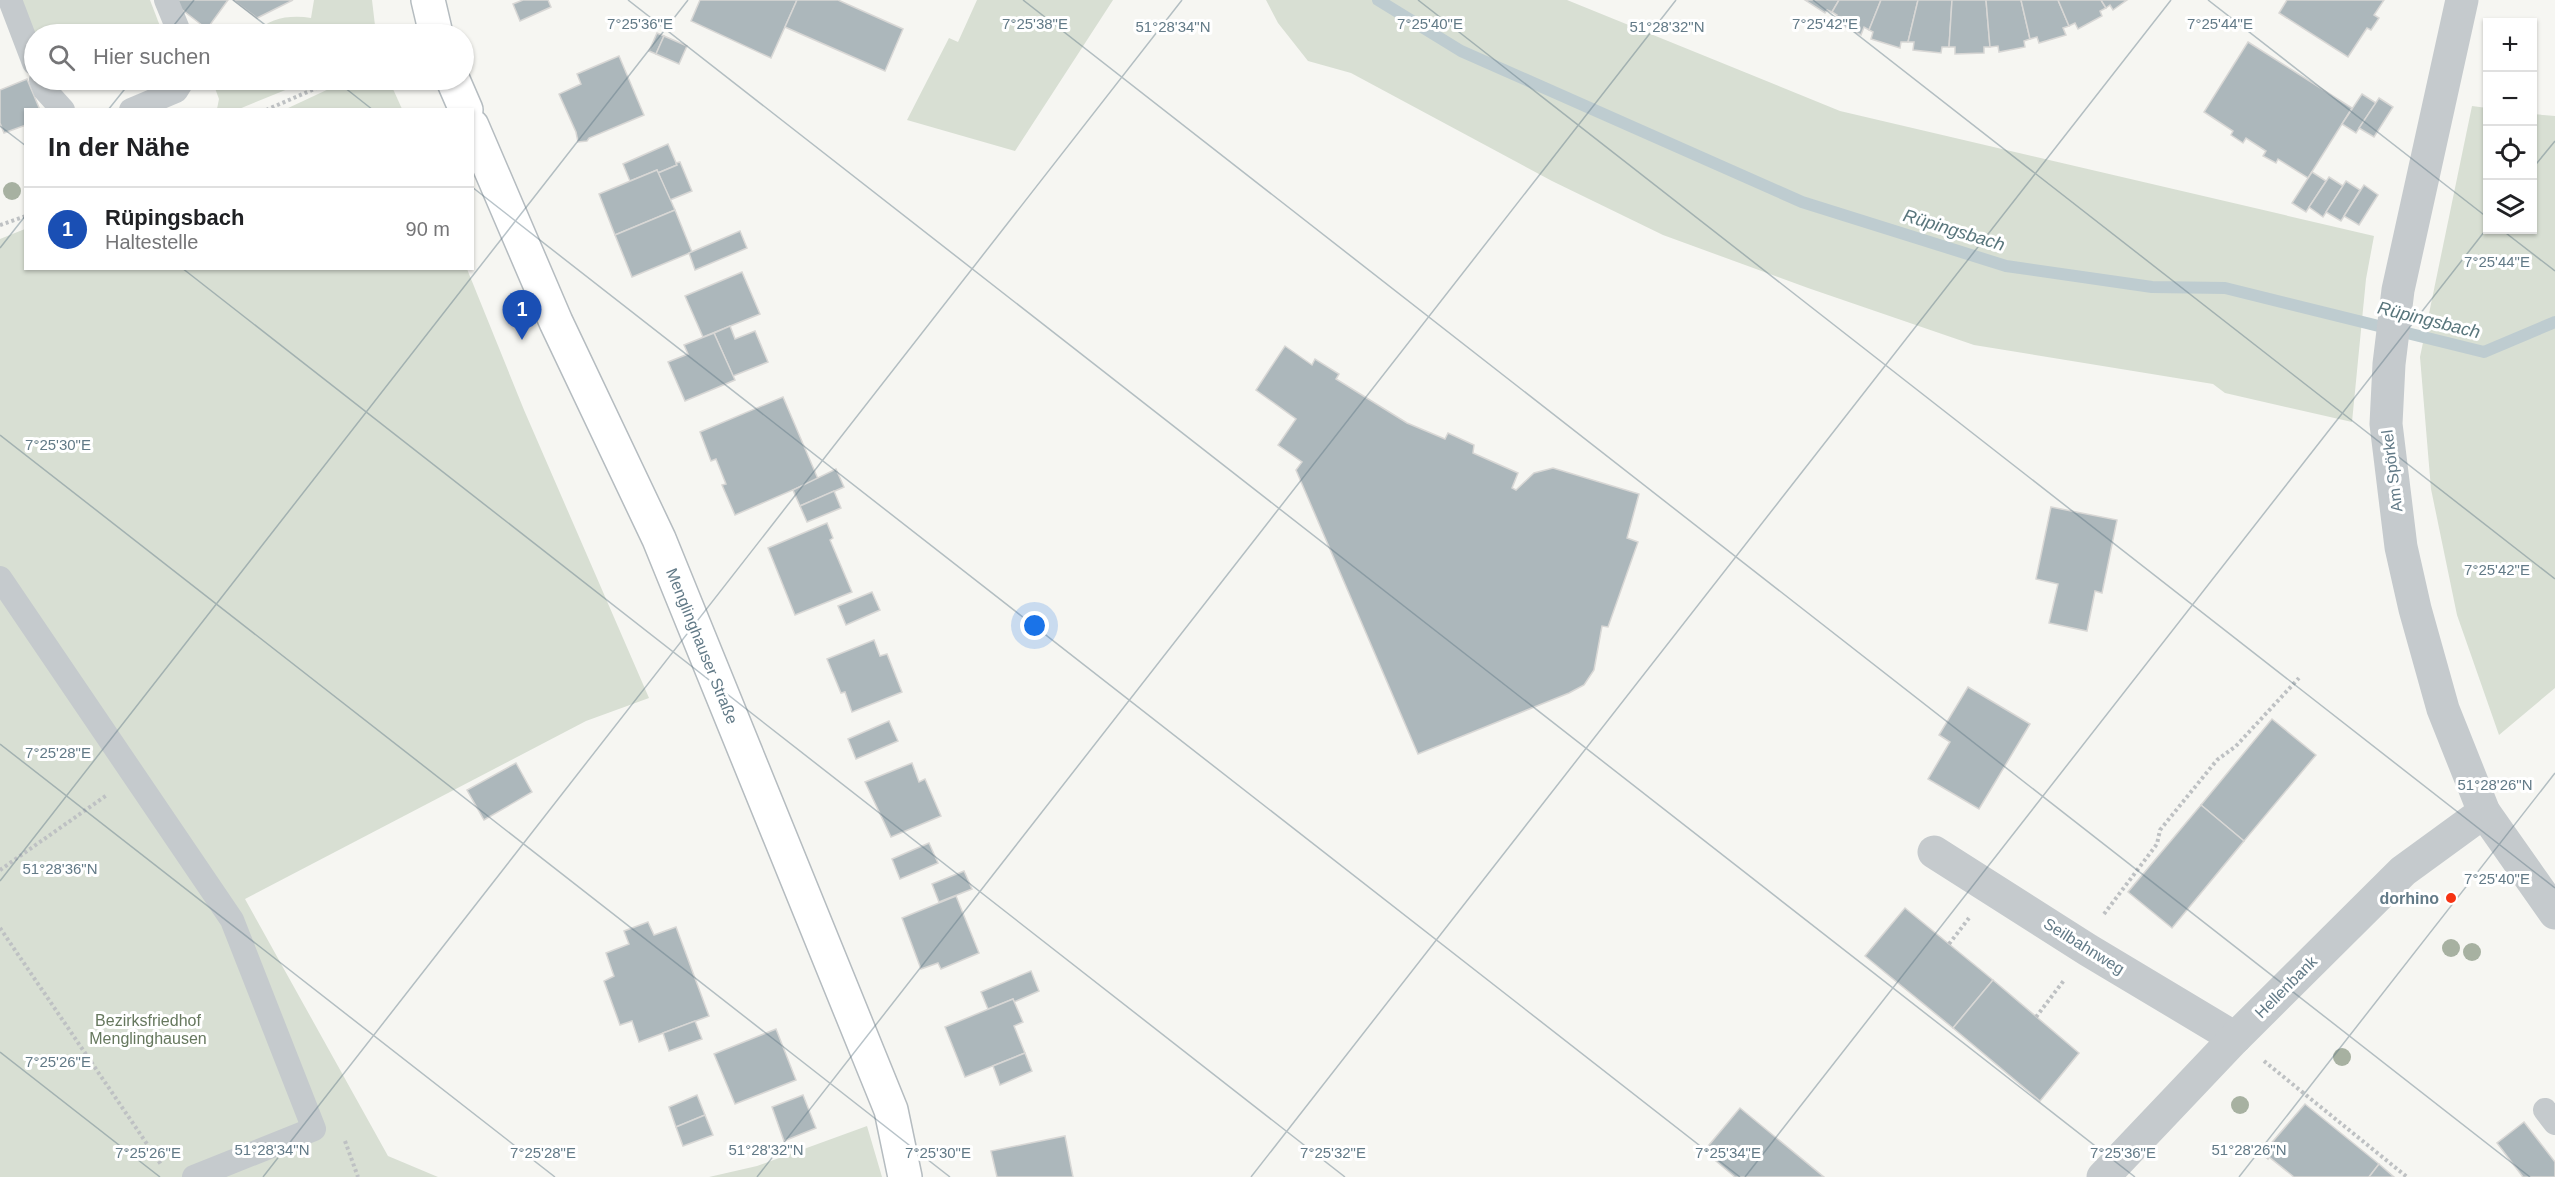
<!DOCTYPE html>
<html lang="de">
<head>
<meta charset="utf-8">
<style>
	:root { --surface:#fff; --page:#f2f2f2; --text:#202124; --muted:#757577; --line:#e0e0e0; --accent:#0f766e }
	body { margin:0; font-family:Arial,sans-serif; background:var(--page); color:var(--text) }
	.controls { position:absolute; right:18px; top:18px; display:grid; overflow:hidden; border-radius:0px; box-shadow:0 2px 4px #0004 }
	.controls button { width:54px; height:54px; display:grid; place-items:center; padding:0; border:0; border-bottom:2px solid var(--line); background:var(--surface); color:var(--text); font:30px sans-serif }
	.you { position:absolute; left:1035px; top:626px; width:21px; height:21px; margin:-15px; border:4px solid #fff; border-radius:50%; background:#1a73e8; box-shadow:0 0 0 9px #1a73e833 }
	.badge { display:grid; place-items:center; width:39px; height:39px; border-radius:50%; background:var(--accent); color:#fff; font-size:20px; font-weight:700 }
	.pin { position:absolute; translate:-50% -50px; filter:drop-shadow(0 2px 3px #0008) }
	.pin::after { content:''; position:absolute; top:32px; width:21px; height:18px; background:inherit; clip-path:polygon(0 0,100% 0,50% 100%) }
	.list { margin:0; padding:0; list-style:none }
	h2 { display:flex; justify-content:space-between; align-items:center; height:78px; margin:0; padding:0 24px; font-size:26px }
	h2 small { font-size:20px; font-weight:400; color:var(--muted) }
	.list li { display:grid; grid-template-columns:39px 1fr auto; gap:18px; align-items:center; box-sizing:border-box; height:84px; padding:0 24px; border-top:2px solid var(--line) }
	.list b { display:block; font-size:22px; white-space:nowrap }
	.list p { margin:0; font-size:20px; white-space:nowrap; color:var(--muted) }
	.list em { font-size:20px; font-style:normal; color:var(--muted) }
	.icon { flex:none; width:33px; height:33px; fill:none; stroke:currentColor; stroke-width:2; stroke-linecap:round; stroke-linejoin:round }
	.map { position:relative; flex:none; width:2555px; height:1177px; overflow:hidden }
	.search { position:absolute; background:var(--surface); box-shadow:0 2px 4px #0004; left:24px; top:24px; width:450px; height:66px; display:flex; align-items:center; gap:15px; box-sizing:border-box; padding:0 21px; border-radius:33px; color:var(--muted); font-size:22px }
	.panel { position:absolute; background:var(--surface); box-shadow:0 2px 4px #0004; left:24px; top:108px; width:450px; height:162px; border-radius:0px }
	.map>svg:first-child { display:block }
</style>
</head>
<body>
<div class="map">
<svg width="2555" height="1177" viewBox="0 0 2555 1177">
	<rect width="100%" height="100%" fill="#f6f6f2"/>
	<g fill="#d8dfd3">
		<path d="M 21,0 L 150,0 L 163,34 L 34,34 Z"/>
		<path d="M 314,0 L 372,0 L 376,34 L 256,34 C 268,17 292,15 311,18 Z"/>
		<path d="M 977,0 L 1113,0 L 1015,151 L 907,120 L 949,38 L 958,42 Z"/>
		<path d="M 1266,0 L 1567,0 L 1840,111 L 2374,236 L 2366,279 L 2352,422 L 2225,393 L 2213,384 L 1974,345 L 1808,288 L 1663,235 L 1552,181 L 1351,73 L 1308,61 L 1278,23 Z"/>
		<path d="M 212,80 L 310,80 L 239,109 L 217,109 L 219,99 Z"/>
		<path d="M 348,80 L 389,80 L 402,109 L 286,109 Z"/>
		<path d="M 2472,106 L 2487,108 L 2488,230 L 2532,230 L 2533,114 L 2555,116 L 2555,688 L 2499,735 L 2457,615 L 2431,489 L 2420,357 Z"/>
		<path d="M 25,229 L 26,268 L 467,269 L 524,410 L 649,698 L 586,721 L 245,899 L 388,1156 L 438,1177 L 0,1177 L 0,239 Z"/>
		<path d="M 867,1126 L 882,1177 L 709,1177 L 757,1166 Z"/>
	</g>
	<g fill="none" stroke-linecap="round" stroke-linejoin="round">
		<path stroke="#beccd0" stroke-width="12" d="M 1378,0 L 1461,51 L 1802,202 L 2006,266 L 2152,287 L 2225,288 L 2484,352 L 2555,322"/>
	</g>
	<g fill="#acb7bb" stroke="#d8d7d5" stroke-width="1.5">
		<path d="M 174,0 L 228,0 L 207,29 L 176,5 Z"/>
		<path d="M 233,0 L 293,0 L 257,18 Z"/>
		<path d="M 523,0 L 548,0 L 551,7 L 520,21 L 513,4 Z"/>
		<path d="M 700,0 L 797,0 L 771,58 L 691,21 Z"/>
		<path d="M 797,0 L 838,0 L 903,29 L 885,71 L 785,27 Z"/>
		<path d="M 1805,0 L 1839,0 L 1832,12 L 1827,10 L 1825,13 Z"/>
		<path d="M 1839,0 L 1881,0 L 1869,30 L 1864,27 L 1861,35 L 1834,21 L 1837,15 L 1832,12 Z"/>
		<path d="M 1881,0 L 1918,0 L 1908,42 L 1901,42 L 1900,48 L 1871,39 L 1873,32 L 1869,30 Z"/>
		<path d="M 1918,0 L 1952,0 L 1949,47 L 1942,47 L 1941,53 L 1913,50 L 1914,42 L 1908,42 Z"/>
		<path d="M 1952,0 L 1986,0 L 1990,47 L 1984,47 L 1984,53 L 1955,54 L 1955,47 L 1949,47 Z"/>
		<path d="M 1986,0 L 2021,0 L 2030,39 L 2024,41 L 2025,47 L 1999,52 L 1998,46 L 1990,47 Z"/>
		<path d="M 2021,0 L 2058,0 L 2069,26 L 2063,28 L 2066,35 L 2039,43 L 2037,37 L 2030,39 Z"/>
		<path d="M 2058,0 L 2101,0 L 2106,8 L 2100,11 L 2102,16 L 2078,29 L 2075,23 L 2069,26 Z"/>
		<path d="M 2101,0 L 2127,0 L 2113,10 L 2110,5 L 2106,8 Z"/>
		<path d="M 2287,0 L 2384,0 L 2374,15 L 2379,18 L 2371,30 L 2367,28 L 2348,57 L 2279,13 Z"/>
		<path d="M 657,33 L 664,36 L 656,54 L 649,51 Z"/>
		<path d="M 664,36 L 687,46 L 679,64 L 656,54 Z"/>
		<path d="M 2248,42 L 2352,108 L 2308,178 L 2278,159 L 2276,163 L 2263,156 L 2266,151 L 2246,138 L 2243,143 L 2231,135 L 2233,131 L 2204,112 Z"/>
		<path d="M 619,56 L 644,115 L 589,138 L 587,141 L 578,142 L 576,132 L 559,94 L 581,84 L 577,74 Z"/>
		<path d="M 27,79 L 40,110 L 26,110 L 26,125 L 4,133 L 0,123 L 0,90 Z"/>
		<path d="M 2362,94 L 2376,103 L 2356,133 L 2342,124 Z"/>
		<path d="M 2379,98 L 2393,107 L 2374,137 L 2359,128 Z"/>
		<path d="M 668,144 L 677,165 L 658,173 L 657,170 L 630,181 L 623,164 Z"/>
		<path d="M 680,162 L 692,191 L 670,200 L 658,173 L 677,165 L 676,163 Z"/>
		<path d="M 657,170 L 675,210 L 615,235 L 599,194 Z"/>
		<path d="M 2312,172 L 2326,181 L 2306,212 L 2292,203 Z"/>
		<path d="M 2329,177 L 2343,186 L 2323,217 L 2309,207 Z"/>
		<path d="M 2346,181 L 2360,190 L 2341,221 L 2326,212 Z"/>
		<path d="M 2364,185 L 2378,195 L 2359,225 L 2344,216 Z"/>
		<path d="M 675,210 L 692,252 L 632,277 L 615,235 Z"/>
		<path d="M 740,231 L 747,248 L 695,270 L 689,253 Z"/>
		<path d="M 742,272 L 760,314 L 703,337 L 685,296 Z"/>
		<path d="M 730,326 L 735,339 L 755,331 L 768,362 L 733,376 L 714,333 Z"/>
		<path d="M 714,333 L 735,380 L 685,401 L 668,362 L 688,354 L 684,345 Z"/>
		<path d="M 1285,346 L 1312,365 L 1315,359 L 1339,374 L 1336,379 L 1407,423 L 1445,439 L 1448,433 L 1474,445 L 1473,453 L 1518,473 L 1512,488 L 1516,490 L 1534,473 L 1553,468 L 1639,494 L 1627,538 L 1638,542 L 1608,627 L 1602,626 L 1594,670 L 1584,685 L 1569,693 L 1418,754 L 1296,470 L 1302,462 L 1278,445 L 1296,419 L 1256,390 Z"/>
		<path d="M 783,397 L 818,479 L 735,515 L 722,485 L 726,484 L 716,459 L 711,461 L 700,432 Z"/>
		<path d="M 836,469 L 844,487 L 800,506 L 793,490 Z"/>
		<path d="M 834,491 L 841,508 L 807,522 L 800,506 Z"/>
		<path d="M 2051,507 L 2117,520 L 2102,593 L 2095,591 L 2087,631 L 2049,623 L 2058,584 L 2036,579 Z"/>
		<path d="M 827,523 L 833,538 L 830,540 L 852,592 L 795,615 L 768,548 Z"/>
		<path d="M 872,592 L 880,610 L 846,625 L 838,606 Z"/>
		<path d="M 874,640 L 880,656 L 887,654 L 902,692 L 852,712 L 845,692 L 841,693 L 827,659 Z"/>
		<path d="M 1968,687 L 2030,724 L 1979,809 L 1928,779 L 1950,742 L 1939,735 Z"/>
		<path d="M 2272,719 L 2316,755 L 2244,841 L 2201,805 Z"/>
		<path d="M 889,721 L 898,741 L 856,759 L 848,739 Z"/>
		<path d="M 516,763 L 532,792 L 484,820 L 467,790 Z"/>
		<path d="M 912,763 L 919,782 L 925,779 L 941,816 L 891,837 L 865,782 Z"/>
		<path d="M 2201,805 L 2244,841 L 2172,928 L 2128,892 Z"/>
		<path d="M 929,843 L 938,863 L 900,879 L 892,859 Z"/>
		<path d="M 964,871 L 972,889 L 939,902 L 932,884 Z"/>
		<path d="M 956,896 L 979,953 L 941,969 L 938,963 L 921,969 L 902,918 Z"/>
		<path d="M 1905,908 L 1993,980 L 1953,1028 L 1865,956 Z"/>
		<path d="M 648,922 L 654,935 L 676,927 L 709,1016 L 639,1042 L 632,1021 L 620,1025 L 604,981 L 614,976 L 606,953 L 629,944 L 624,931 Z"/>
		<path d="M 1031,971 L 1039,991 L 1014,1002 L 1013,999 L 988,1009 L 981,992 Z"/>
		<path d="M 1993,980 L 2079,1053 L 2040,1101 L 1953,1028 Z"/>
		<path d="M 1013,999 L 1023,1022 L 1014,1026 L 1025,1053 L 965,1077 L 945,1027 Z"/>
		<path d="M 695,1021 L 702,1039 L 669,1051 L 663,1033 Z"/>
		<path d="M 776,1029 L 796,1080 L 735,1104 L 714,1054 Z"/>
		<path d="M 1025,1053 L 1032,1071 L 1000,1085 L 993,1066 Z"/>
		<path d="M 697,1095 L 705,1115 L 676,1127 L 669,1107 Z"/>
		<path d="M 803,1095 L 816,1128 L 784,1141 L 772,1107 Z"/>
		<path d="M 2305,1104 L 2379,1164 L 2369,1177 L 2294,1177 L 2269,1157 L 2268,1159 L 2262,1154 Z"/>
		<path d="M 1740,1108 L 1824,1177 L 1735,1177 L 1704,1151 Z"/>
		<path d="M 705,1115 L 713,1135 L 683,1146 L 676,1127 Z"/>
		<path d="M 2524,1122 L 2555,1162 L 2555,1177 L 2523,1177 L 2497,1143 Z"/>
		<path d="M 1065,1136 L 1073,1177 L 997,1177 L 991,1151 Z"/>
		<path d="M 2379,1164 L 2394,1177 L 2369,1177 Z"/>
	</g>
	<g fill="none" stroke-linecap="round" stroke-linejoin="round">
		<g stroke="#b5bcc0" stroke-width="36">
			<g id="secondary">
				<path d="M 428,0 L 436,34"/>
				<path d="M 453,80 L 466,110"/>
				<path d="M 472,126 L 556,322 L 659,539 L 891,1110 L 905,1177"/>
			</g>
		</g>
		<g stroke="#bec1c3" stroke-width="4" stroke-dasharray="3 3" stroke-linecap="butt">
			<path d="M 266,110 L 335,80"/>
			<path d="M 0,225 L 26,216"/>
			<path d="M 0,870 L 107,795"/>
			<path d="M 2104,914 L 2157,844 L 2160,830 L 2217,760 L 2236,746 L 2299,678"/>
			<path d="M 0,928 L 162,1166"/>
			<path d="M 1949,944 L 1969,918"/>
			<path d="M 2036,1017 L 2065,979"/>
			<path d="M 2264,1061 L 2407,1177"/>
			<path d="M 345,1141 L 358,1177"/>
		</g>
		<g stroke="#c5cacd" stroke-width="24">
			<path d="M 10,0 L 34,63"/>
			<path d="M 166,0 L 180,34"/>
			<path d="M 41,80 L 45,90 L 63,110"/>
			<path d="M 131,110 L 176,91 L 183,80"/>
			<path d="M 0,578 L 232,920 L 314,1129 L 194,1177"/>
			<path d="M 2545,1110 L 2555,1123"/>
		</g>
		<g stroke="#c5cacd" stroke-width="33">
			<path d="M 2462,0 L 2398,290 L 2389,364 L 2386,424 L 2401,547 L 2415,609 L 2443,709 L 2484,812 L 2555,913"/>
			<path d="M 1934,852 L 2088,950 L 2235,1038"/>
			<path d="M 2103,1177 L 2235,1038 L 2403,871 L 2484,812"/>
		</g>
		<use href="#secondary" stroke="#fff" stroke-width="33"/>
	</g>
	<g fill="#a7b1a1">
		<circle cx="12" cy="191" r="9"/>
		<circle cx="2451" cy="948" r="9"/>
		<circle cx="2472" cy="952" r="9"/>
		<circle cx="2342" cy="1057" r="9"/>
		<circle cx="2240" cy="1105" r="9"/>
	</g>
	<path fill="none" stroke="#627a87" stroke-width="1.5" stroke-opacity="0.45" d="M 233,0 L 277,34M 628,0 L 2135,1177M 1023,0 L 2530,1177M 1418,0 L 2555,888M 1813,0 L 2555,579M 2208,0 L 2488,218M 167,34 L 194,0M 335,80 L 373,110M 108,110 L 132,80M 0,126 L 26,146M 2532,169 L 2555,141M 472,187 L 1740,1177M 2502,230 L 2555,271M 0,248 L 26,215M 182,268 L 1345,1177M 0,435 L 950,1177M 0,744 L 555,1177M 0,881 L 688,0M 0,1052 L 160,1177M 263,1177 L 1182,0M 757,1177 L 1676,0M 1251,1177 L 2171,0M 1745,1177 L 2488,227M 2239,1177 L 2555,773"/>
	<circle fill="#f63313" stroke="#fff" stroke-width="2" cx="2451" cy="898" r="6"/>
	<g text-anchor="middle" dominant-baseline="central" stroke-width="6" stroke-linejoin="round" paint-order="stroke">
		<g font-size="16" fill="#627a87" stroke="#fff">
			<text transform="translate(2392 471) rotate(-97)">Am Spörkel</text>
			<text transform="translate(702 646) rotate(68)">Menglinghauser Straße</text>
			<text transform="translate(2084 946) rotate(32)">Seilbahnweg</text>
			<text transform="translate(2286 987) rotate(-45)">Hellenbank</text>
		</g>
		<g font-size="16" font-weight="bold" fill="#627a87" stroke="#fff" text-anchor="end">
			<text x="2439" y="898">dorhino</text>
		</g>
		<g font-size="16" fill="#66785e" stroke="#fff">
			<text x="148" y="1020">Bezirksfriedhof<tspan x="148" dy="18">Menglinghausen</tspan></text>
		</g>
		<g font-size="18" font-style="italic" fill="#59767c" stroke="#fff">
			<text transform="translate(1954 230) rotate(17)">Rüpingsbach</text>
			<text transform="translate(2429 320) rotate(14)">Rüpingsbach</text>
		</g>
	</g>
	<g font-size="15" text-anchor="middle" fill="#627a87" stroke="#fff" stroke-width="6" stroke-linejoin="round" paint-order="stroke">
		<text x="640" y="29">7°25'36"E</text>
		<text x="1035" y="29">7°25'38"E</text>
		<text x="1430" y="29">7°25'40"E</text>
		<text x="1825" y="29">7°25'42"E</text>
		<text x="2220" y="29">7°25'44"E</text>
		<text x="1173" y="32">51°28'34"N</text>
		<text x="1667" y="32">51°28'32"N</text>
		<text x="2497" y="267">7°25'44"E</text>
		<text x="58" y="450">7°25'30"E</text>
		<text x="2497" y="575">7°25'42"E</text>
		<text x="58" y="758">7°25'28"E</text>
		<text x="2495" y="790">51°28'26"N</text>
		<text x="60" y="874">51°28'36"N</text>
		<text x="2497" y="884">7°25'40"E</text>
		<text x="58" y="1067">7°25'26"E</text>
		<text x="272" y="1155">51°28'34"N</text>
		<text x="766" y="1155">51°28'32"N</text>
		<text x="2249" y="1155">51°28'26"N</text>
		<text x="148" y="1158">7°25'26"E</text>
		<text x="543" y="1158">7°25'28"E</text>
		<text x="938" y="1158">7°25'30"E</text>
		<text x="1333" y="1158">7°25'32"E</text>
		<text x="1728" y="1158">7°25'34"E</text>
		<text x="2123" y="1158">7°25'36"E</text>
	</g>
</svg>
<div class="controls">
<button>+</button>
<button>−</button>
<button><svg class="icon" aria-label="locate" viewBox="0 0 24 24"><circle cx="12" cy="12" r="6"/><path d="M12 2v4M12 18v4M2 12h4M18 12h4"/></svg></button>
<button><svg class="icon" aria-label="layers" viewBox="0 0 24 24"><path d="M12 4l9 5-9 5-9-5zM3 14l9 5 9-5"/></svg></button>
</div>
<div class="you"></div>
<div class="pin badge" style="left:522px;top:340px;background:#1a4fb4">1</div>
<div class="search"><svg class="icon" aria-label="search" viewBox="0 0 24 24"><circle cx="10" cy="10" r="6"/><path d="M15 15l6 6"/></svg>Hier suchen</div>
<section class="panel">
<h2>In der Nähe<small></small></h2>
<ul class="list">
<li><span class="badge" style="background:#1a4fb4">1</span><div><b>Rüpingsbach</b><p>Haltestelle</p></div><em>90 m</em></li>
</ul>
</section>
</div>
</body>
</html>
